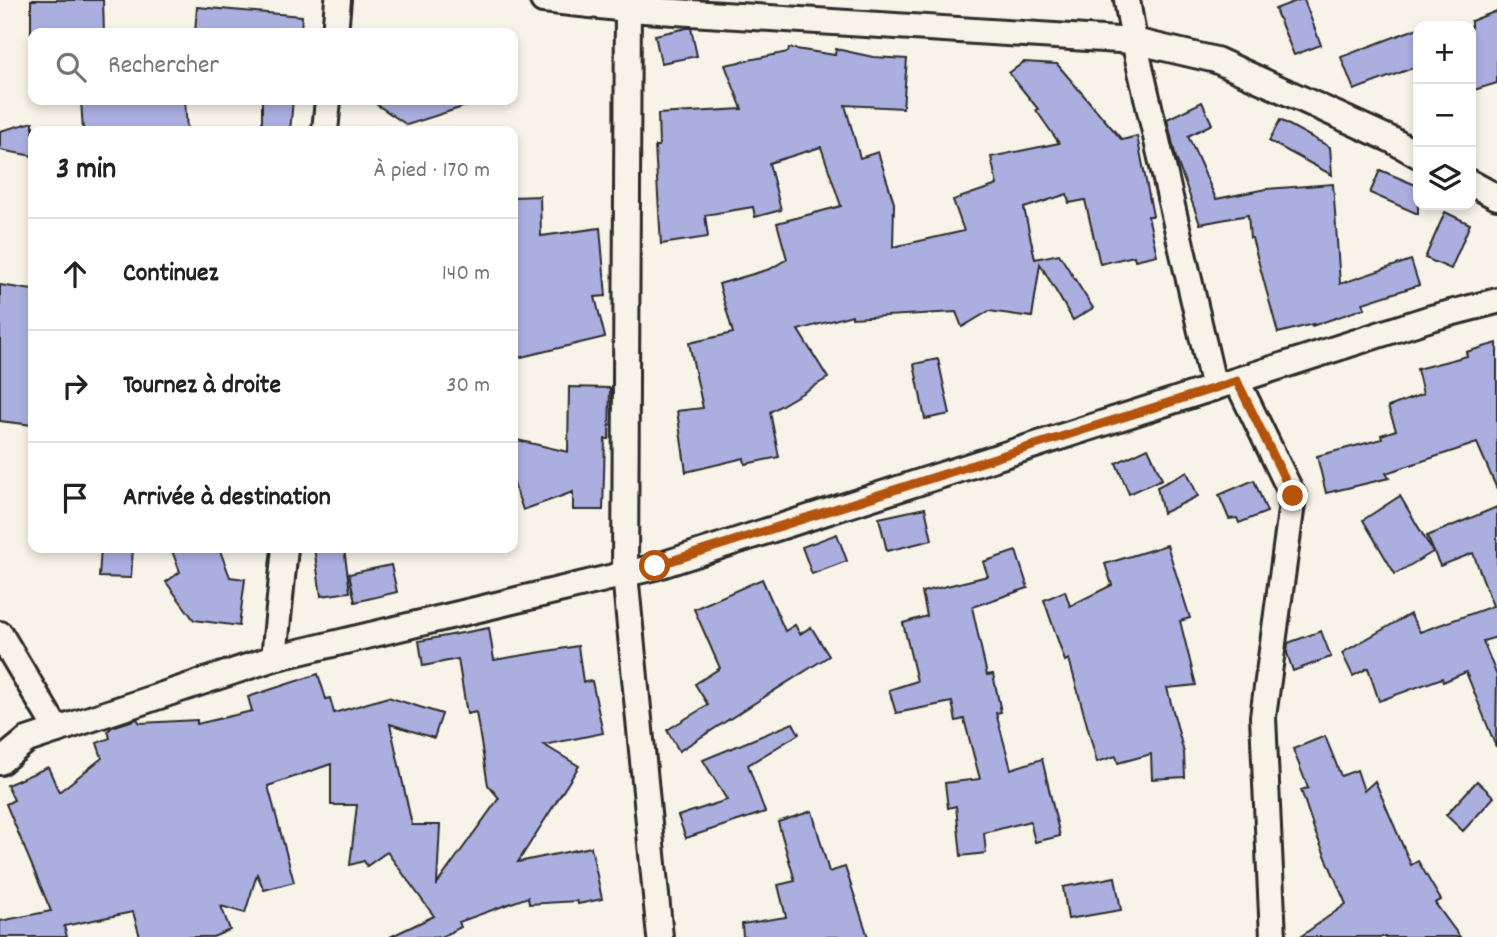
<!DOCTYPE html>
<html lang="fr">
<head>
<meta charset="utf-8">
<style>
	:root { --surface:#fff; --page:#f2f2f2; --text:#222; --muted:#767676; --line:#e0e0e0 }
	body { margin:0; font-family:Dekko,sans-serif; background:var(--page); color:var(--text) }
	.controls { position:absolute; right:21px; top:21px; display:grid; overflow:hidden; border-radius:14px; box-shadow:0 4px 10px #0003 }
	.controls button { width:63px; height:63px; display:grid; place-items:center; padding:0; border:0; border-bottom:2px solid var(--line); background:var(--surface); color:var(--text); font:35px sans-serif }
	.stop { position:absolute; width:21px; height:21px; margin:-16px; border:5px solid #b45309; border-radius:50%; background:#fff }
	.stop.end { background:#b45309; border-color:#fff; box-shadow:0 2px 7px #0008 }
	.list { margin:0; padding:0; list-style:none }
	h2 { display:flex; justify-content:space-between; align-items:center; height:91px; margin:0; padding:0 28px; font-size:30px }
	h2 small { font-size:23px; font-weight:400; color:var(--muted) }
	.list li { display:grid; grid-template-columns:46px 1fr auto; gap:21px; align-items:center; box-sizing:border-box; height:112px; padding:0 28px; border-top:2px solid var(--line) }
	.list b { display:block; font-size:26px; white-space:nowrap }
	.list em { font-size:23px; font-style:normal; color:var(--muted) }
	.icon { flex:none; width:38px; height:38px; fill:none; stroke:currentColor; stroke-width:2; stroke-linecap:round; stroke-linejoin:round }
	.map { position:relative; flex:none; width:1497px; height:937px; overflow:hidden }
	.search { position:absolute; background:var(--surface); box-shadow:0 4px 10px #0003; left:28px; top:28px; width:490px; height:77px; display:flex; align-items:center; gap:18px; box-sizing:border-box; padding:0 24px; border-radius:14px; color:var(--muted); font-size:26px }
	.panel { position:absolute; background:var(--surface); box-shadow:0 4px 10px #0003; left:28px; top:126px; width:490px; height:427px; border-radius:14px }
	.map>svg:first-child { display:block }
</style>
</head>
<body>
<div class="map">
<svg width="1497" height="937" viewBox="0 0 1497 937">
	<rect width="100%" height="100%" fill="#f7f3e8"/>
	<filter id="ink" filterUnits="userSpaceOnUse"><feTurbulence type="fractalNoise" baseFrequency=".0143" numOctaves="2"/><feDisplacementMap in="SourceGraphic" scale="14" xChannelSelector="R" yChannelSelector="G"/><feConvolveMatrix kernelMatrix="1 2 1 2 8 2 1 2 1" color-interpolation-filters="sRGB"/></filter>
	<g filter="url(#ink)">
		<g fill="#abafe0" stroke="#2b2b2b" stroke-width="2">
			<path d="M 31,0 L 103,0 L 104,33 L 31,33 Z"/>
			<path d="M 1299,0 L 1304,0 L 1321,45 L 1294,55 L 1275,9 Z"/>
			<path d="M 197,7 L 302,16 L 301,33 L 195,33 Z"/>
			<path d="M 1497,11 L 1497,83 L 1471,91 L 1471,21 Z"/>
			<path d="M 687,28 L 691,28 L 697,56 L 661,63 L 655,35 Z"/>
			<path d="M 1418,28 L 1418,66 L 1354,90 L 1341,57 Z"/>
			<path d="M 789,48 L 835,55 L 836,49 L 873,57 L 907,59 L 903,108 L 845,105 L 860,158 L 878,152 L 894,203 L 893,247 L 964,231 L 953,200 L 997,185 L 991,157 L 1059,143 L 1036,110 L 1038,109 L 1009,73 L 1024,62 L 1057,64 L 1122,140 L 1137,136 L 1153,216 L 1148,216 L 1157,255 L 1135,260 L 1134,256 L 1100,264 L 1085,200 L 1069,203 L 1067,194 L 1024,208 L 1035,259 L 1059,254 L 1093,308 L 1073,320 L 1040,264 L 1032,317 L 989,311 L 962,327 L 956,312 L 852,318 L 852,315 L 798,330 L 828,378 L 770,412 L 779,457 L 745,464 L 744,458 L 686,472 L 677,411 L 703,408 L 689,343 L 733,333 L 719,284 L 770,269 L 787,259 L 777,223 L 841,206 L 821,147 L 769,163 L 781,210 L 755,217 L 753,207 L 705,215 L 708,237 L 661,244 L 655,146 L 659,146 L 658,114 L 742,109 L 725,65 L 788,52 Z"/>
			<path d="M 81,100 L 185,100 L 187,131 L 83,131 Z"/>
			<path d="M 262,100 L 293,100 L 290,131 L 262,131 Z"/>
			<path d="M 370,100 L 468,100 L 469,105 L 407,125 Z"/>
			<path d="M 1202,102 L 1212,124 L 1188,136 L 1216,199 L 1266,189 L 1333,184 L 1340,284 L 1411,260 L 1419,285 L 1363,303 L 1365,308 L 1312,326 L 1313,324 L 1278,333 L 1252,238 L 1250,238 L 1248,215 L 1200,224 L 1176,158 L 1167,119 Z"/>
			<path d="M 1280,120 L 1330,147 L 1332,175 L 1269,141 Z"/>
			<path d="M 33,122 L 33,156 L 0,150 L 0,131 Z"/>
			<path d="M 1380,170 L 1418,186 L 1418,214 L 1370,193 Z"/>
			<path d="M 540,196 L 541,236 L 600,228 L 606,296 L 595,297 L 605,337 L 513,359 L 515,262 L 513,262 L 513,197 Z"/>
			<path d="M 1445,212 L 1470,224 L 1451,269 L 1425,258 Z"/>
			<path d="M 0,285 L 33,290 L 33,425 L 0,421 Z"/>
			<path d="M 1497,343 L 1497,489 L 1477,443 L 1386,473 L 1389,478 L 1326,493 L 1317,456 L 1382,439 L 1381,435 L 1396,430 L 1388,407 L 1423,394 L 1417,369 L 1467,356 L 1466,352 Z"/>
			<path d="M 938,359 L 950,414 L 925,419 L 914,364 Z"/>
			<path d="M 569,387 L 610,388 L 609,439 L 605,439 L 603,510 L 573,510 L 573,492 L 523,510 L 513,481 L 513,439 L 568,452 Z"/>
			<path d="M 1148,448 L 1162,479 L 1129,494 L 1116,463 Z"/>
			<path d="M 1187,472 L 1198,496 L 1163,513 L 1157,487 Z"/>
			<path d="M 1254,480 L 1267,512 L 1239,523 L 1237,518 L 1229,519 L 1219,495 Z"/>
			<path d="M 1400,496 L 1433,552 L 1395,574 L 1363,520 Z"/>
			<path d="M 1497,507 L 1497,637 L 1483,641 L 1497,676 L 1496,747 L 1466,672 L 1443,682 L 1442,678 L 1379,701 L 1368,668 L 1353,676 L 1342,653 L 1410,614 L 1420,632 L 1493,606 L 1473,553 L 1440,566 L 1427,536 Z"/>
			<path d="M 925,508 L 932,540 L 887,551 L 879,518 Z"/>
			<path d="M 837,534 L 847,561 L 812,574 L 802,547 Z"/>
			<path d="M 1167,545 L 1190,618 L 1180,621 L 1196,685 L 1167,688 L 1184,753 L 1185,777 L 1152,779 L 1151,754 L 1118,763 L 1116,756 L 1097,762 L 1069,659 L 1065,661 L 1044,600 L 1065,591 L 1070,606 L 1112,585 L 1105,564 Z"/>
			<path d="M 101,548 L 133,548 L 131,578 L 99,577 Z"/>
			<path d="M 171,548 L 219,548 L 230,577 L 245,579 L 239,626 L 194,620 L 166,582 L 180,572 Z"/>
			<path d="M 314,548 L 344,548 L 350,592 L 321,596 Z"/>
			<path d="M 1016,551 L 1028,588 L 972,607 L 987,675 L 993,674 L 1001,712 L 996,713 L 1011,769 L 1042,759 L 1060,836 L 1035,842 L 1030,821 L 984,833 L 986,853 L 961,856 L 956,806 L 948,808 L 945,783 L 980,779 L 964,719 L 956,721 L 952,702 L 896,713 L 889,690 L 917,681 L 903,623 L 927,616 L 922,592 L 988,576 L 983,562 Z"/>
			<path d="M 391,565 L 397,592 L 355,602 L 349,574 Z"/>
			<path d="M 762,579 L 785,631 L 795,625 L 800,634 L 811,627 L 829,656 L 679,751 L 667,730 L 708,705 L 695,684 L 720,668 L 694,609 Z"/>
			<path d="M 489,628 L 494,660 L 578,646 L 583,682 L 592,681 L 603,733 L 544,745 L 579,766 L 518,862 L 591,847 L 602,899 L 578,904 L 577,901 L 529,904 L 528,897 L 459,922 L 461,927 L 441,937 L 390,937 L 434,916 L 387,852 L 367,866 L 364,861 L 350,865 L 357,805 L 331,805 L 331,764 L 268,786 L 294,882 L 264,890 L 257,874 L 245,913 L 221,906 L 230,930 L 213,937 L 140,937 L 133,912 L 64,926 L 67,937 L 0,937 L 0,921 L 51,911 L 6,804 L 14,800 L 7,785 L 48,767 L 59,792 L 102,758 L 97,743 L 110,738 L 108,731 L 112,727 L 137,719 L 140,723 L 197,720 L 197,724 L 252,711 L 248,697 L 318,674 L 326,699 L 330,698 L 334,713 L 388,697 L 442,714 L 434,738 L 390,724 L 412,825 L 440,825 L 437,884 L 499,798 L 488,785 L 476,712 L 467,714 L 458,659 L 423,666 L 419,641 Z"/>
			<path d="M 1321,631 L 1331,657 L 1293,671 L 1287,653 L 1288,643 Z"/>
			<path d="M 793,723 L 799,734 L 748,765 L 765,812 L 686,838 L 678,816 L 727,800 L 703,760 Z"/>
			<path d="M 1325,736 L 1341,776 L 1357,770 L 1364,791 L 1375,781 L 1411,865 L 1418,861 L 1441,900 L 1435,903 L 1460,937 L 1300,937 L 1346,904 L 1315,832 L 1301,790 L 1308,788 L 1293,749 Z"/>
			<path d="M 1477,781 L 1494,797 L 1463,831 L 1446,815 Z"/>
			<path d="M 812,811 L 829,872 L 845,867 L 868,937 L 743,937 L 742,924 L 786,917 L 778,885 L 795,881 L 778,822 Z"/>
			<path d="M 1115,877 L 1121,910 L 1068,919 L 1063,887 Z"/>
		</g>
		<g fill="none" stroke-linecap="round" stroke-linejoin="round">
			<g stroke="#2b2b2b" stroke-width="30">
				<g id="street">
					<path d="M 543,0 L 628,9 L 1134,41 L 1216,60 L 1392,140 L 1418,155"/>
					<path d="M 628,0 L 625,574 L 660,937"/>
					<path d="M 1127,0 L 1134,41 L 1214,388"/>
					<path d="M 335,33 L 338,0"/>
					<path d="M 325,131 L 328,100"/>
					<path d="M 1471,183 L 1497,197"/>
					<path d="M 1237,381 L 1293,496 L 1263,717 L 1273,937"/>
					<path d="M 0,634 L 57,730"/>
					<path d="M 274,658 L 285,548"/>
					<path d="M 0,762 L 27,740 L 274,658 L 655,567 L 1431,318 L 1497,301"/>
				</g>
			</g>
			<use href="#street" stroke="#f7f3e8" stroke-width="24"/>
		</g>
	</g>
	<g fill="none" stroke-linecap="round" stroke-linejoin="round" filter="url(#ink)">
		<path stroke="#b45309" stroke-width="9" d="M 655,566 L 1237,381 L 1293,496"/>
	</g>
</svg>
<div class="controls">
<button>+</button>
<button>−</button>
<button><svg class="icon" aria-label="layers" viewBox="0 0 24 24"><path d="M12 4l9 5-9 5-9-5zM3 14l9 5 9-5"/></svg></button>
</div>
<div class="stop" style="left:655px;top:566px"></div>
<div class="stop end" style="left:1293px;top:496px"></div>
<div class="search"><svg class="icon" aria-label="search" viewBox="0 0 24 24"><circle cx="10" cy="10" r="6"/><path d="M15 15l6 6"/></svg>Rechercher</div>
<section class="panel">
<h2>3 min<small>À pied · 170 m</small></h2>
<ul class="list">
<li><svg class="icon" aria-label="ahead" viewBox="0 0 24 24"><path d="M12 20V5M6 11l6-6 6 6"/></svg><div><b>Continuez</b></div><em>140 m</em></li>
<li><svg class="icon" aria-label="right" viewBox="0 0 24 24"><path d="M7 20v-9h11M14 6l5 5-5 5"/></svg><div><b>Tournez à droite</b></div><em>30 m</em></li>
<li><svg class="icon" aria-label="arrive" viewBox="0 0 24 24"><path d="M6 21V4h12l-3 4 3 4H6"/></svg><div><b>Arrivée à destination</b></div></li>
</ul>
</section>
</div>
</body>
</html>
